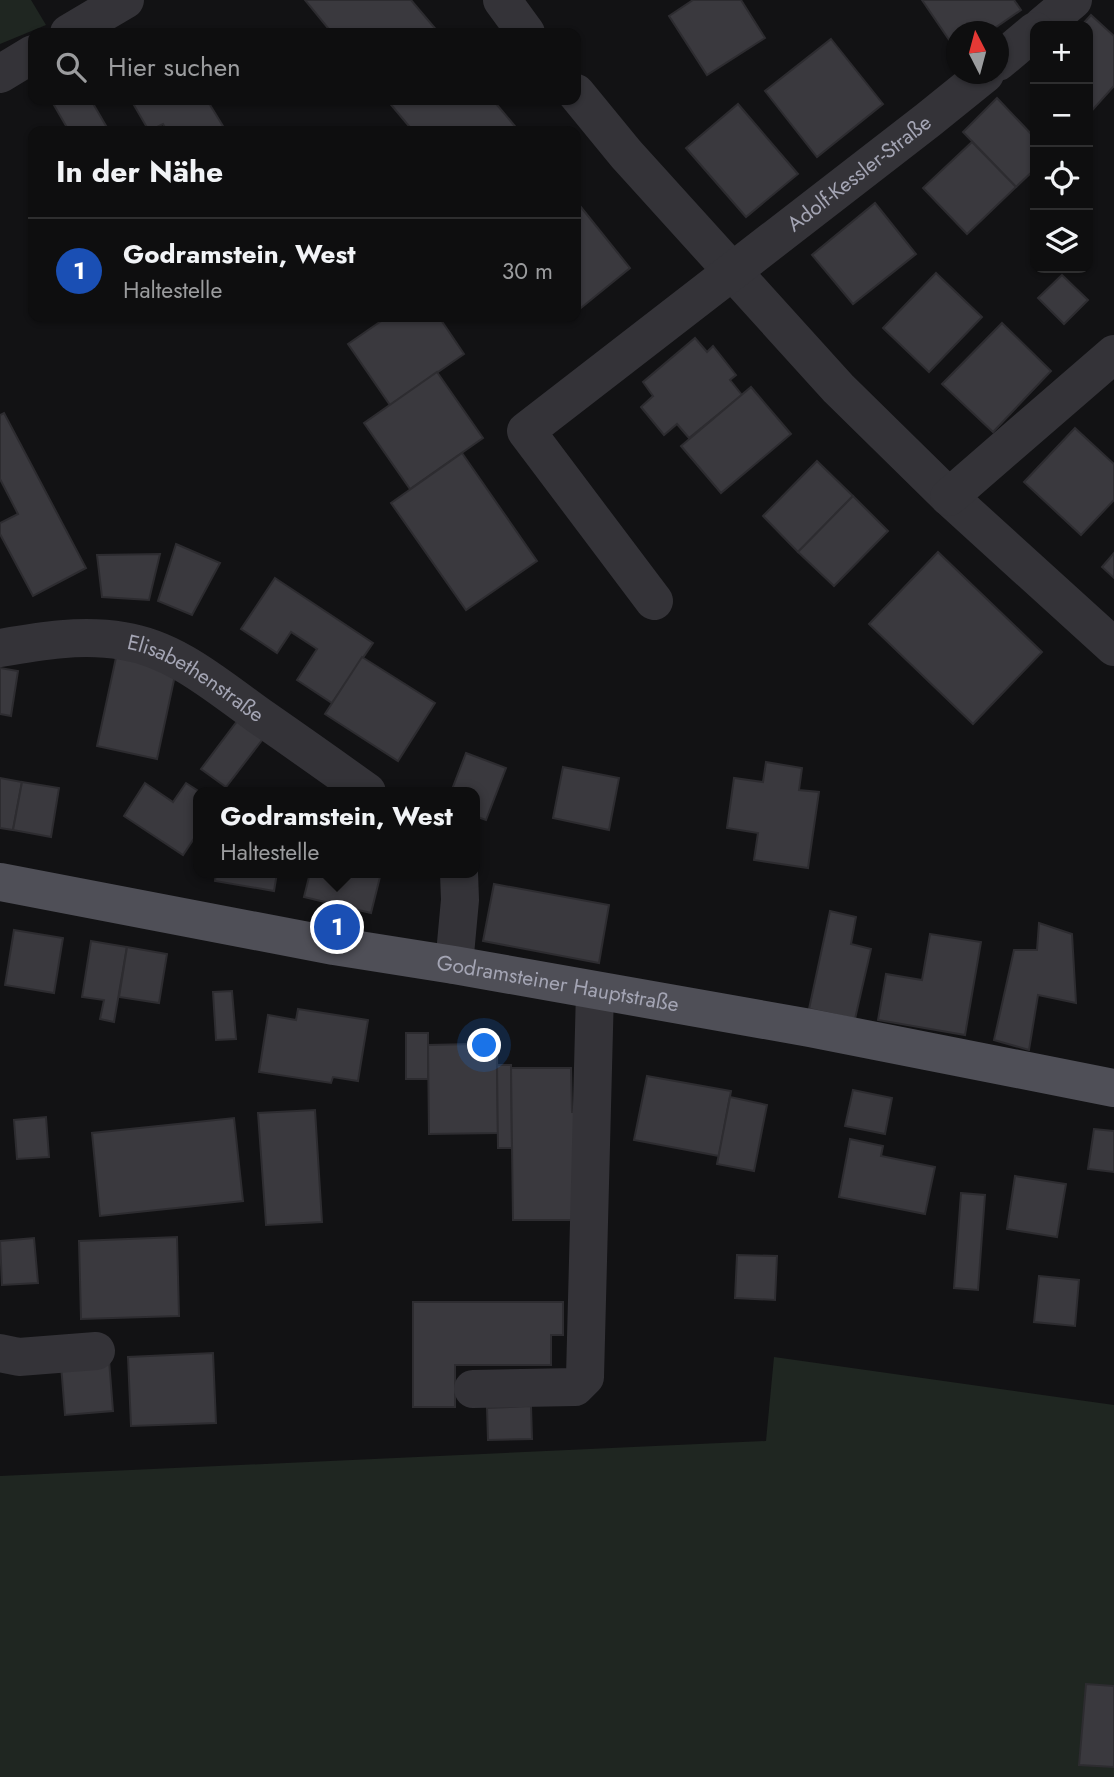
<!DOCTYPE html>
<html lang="de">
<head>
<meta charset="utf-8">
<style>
	:root { --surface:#0e0e0f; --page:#1c1c1d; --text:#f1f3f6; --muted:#9b9c9e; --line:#2e2e2f; --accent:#ead733 }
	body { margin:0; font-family:Jost,sans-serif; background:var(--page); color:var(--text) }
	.controls { position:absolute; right:21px; top:21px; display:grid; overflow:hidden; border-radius:14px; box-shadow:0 2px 5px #0004 }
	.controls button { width:63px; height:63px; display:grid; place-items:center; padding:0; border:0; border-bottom:2px solid var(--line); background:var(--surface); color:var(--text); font:35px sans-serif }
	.compass { position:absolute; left:946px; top:21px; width:63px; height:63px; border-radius:50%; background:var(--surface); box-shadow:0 2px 5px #0004; rotate:354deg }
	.you { position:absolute; left:485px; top:1046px; width:24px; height:24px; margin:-18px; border:5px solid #fff; border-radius:50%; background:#1a73e8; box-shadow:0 0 0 10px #1a73e833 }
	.badge { display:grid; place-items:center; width:46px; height:46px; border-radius:50%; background:var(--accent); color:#fff; font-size:23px; font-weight:700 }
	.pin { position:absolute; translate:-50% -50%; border:4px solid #fff; box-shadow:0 2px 7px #0006 }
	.popup { position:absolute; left:193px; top:787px; width:287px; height:91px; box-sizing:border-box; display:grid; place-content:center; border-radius:14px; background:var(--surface); filter:drop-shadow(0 2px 5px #0005); font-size:23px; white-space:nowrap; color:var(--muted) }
	.popup b { font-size:26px; color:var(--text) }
	.popup::after { content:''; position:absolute; left:50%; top:100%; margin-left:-14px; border:14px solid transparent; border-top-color:var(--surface) }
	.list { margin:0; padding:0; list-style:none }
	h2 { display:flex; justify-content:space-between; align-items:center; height:91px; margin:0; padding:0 28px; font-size:30px }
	h2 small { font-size:23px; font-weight:400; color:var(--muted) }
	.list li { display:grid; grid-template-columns:46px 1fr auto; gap:21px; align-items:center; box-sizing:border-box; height:105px; padding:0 28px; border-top:2px solid var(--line) }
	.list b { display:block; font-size:26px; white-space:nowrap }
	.list p { margin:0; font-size:23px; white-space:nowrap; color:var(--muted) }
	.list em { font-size:23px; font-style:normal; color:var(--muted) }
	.icon { flex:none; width:38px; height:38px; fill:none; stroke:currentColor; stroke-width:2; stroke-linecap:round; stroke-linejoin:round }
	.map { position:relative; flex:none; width:1114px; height:1777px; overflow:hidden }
	.search { position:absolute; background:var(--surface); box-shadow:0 2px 5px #0004; left:28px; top:28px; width:553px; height:77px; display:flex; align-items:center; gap:18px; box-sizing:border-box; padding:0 24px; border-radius:14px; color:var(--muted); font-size:26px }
	.panel { position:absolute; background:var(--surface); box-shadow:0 2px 5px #0004; left:28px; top:126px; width:553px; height:196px; border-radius:14px }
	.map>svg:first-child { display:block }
</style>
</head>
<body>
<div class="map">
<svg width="1114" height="1777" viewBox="0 0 1114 1777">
	<rect width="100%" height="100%" fill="#121214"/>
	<g fill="#1f2621">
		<path d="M 0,0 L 31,0 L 46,25 L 0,44 Z"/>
		<path d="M 774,1357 L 1114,1405 L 1114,1777 L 0,1777 L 0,1476 L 766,1441 Z"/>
	</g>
	<g fill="#3a393e" stroke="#2d2c30" stroke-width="2">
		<path d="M 305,0 L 411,0 L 439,33 L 332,33 Z"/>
		<path d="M 693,0 L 741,0 L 765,38 L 707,75 L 669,16 Z"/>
		<path d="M 922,0 L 1014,0 L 1021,10 L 989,32 L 956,32 L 956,50 Z"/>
		<path d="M 1091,15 L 1114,36 L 1114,86 L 1088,115 L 1088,26 L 1081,26 Z"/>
		<path d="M 831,39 L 883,104 L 817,157 L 765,91 Z"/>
		<path d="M 997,98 L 1035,138 L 1035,169 L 1016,187 L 963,132 Z"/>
		<path d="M 51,100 L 91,100 L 109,131 L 69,131 Z"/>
		<path d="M 131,100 L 207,100 L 226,131 L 167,131 L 163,124 L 149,131 Z"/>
		<path d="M 387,100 L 493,100 L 519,131 L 413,131 Z"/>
		<path d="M 738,104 L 798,174 L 746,217 L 686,148 Z"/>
		<path d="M 972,142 L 1016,187 L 967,234 L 923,188 Z"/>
		<path d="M 576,201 L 630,268 L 576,312 Z"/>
		<path d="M 875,203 L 916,254 L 853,304 L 812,255 Z"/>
		<path d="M 936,273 L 982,317 L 929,372 L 883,328 Z"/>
		<path d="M 1062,275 L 1088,300 L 1064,324 L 1038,298 Z"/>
		<path d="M 387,317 L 439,317 L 464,354 L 390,405 L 348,344 Z"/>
		<path d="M 1002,323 L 1051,371 L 993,432 L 942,384 Z"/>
		<path d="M 695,338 L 707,352 L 713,346 L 736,375 L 730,380 L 742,395 L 689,438 L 677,424 L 664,435 L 641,407 L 653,396 L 643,382 Z"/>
		<path d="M 437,372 L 483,438 L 410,489 L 364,423 Z"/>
		<path d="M 751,387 L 791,434 L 721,493 L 681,446 Z"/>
		<path d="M 4,413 L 86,568 L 33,596 L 0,534 L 0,523 L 18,514 L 0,479 L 0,415 Z"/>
		<path d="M 1075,428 L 1114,464 L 1114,500 L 1081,535 L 1024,482 Z"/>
		<path d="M 462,453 L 537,561 L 466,610 L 391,503 Z"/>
		<path d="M 817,461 L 853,496 L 798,552 L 763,516 Z"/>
		<path d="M 853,496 L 888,531 L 834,586 L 798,552 Z"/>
		<path d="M 176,544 L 220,563 L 192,615 L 158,601 Z"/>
		<path d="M 938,552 L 1042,652 L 973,724 L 869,624 Z"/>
		<path d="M 1114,553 L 1114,578 L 1102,567 Z"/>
		<path d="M 160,554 L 149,600 L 102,597 L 97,555 Z"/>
		<path d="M 275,578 L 373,643 L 332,703 L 297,680 L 317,649 L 291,632 L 277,653 L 241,629 Z"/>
		<path d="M 117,653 L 177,666 L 157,759 L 97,746 Z"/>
		<path d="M 362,657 L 435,703 L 398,761 L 325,714 Z"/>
		<path d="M 0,668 L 18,671 L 11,716 L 0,714 Z"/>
		<path d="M 241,716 L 266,735 L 226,787 L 201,769 Z"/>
		<path d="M 466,753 L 506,768 L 486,820 L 475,816 L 475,792 L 451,792 Z"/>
		<path d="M 766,762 L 802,768 L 799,790 L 819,792 L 808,868 L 754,860 L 758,833 L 727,828 L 734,778 L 763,782 Z"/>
		<path d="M 563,767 L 619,778 L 609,830 L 553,818 Z"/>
		<path d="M 0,778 L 22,782 L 13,830 L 0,828 Z"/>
		<path d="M 22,782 L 59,788 L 51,837 L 13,830 Z"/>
		<path d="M 145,783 L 173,802 L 186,783 L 200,792 L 199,831 L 183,855 L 124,816 Z"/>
		<path d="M 216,873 L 277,873 L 274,891 L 215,881 Z"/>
		<path d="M 310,873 L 381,873 L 371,913 L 304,897 Z"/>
		<path d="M 494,884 L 609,905 L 599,963 L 483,941 Z"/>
		<path d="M 830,911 L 856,917 L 851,944 L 871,949 L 855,1019 L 809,1009 Z"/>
		<path d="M 1039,923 L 1072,934 L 1076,1003 L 1038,995 L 1029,1050 L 994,1040 L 1014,950 L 1037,950 Z"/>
		<path d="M 14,930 L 63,938 L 54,993 L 5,985 Z"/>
		<path d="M 930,934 L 981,942 L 965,1035 L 878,1020 L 886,974 L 922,980 Z"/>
		<path d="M 91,941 L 127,947 L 114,1022 L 100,1019 L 104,1000 L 82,997 Z"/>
		<path d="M 127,947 L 167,954 L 159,1003 L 119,997 Z"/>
		<path d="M 232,991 L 236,1039 L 216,1040 L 213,992 Z"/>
		<path d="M 298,1009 L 368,1020 L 358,1081 L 333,1077 L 331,1083 L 259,1072 L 268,1015 L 296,1020 Z"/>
		<rect x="406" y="1033" width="22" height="46"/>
		<path d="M 473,1044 L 474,1055 L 497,1054 L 498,1133 L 429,1134 L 428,1045 Z"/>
		<path d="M 497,1065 L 511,1065 L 512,1148 L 498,1148 Z"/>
		<path d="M 511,1068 L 571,1068 L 572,1112 L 579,1112 L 575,1220 L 513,1220 Z"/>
		<path d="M 647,1076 L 731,1091 L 719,1156 L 634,1140 Z"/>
		<path d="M 853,1090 L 892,1098 L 885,1134 L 845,1126 Z"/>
		<path d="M 730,1097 L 767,1105 L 754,1171 L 717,1164 Z"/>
		<path d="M 315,1110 L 322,1222 L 266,1225 L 258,1113 Z"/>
		<path d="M 46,1117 L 49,1157 L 17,1159 L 14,1120 Z"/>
		<path d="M 234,1118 L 243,1201 L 100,1216 L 92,1133 Z"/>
		<path d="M 1094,1129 L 1114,1131 L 1114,1172 L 1088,1169 Z"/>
		<path d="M 850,1139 L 883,1146 L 881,1156 L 935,1167 L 925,1214 L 839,1197 Z"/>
		<path d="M 1015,1176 L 1066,1184 L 1057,1237 L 1007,1229 Z"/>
		<path d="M 961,1193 L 985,1195 L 978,1290 L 954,1288 Z"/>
		<path d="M 177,1237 L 179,1316 L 81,1319 L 79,1241 Z"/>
		<path d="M 34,1238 L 38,1283 L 2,1285 L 0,1241 Z"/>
		<path d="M 737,1255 L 777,1256 L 775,1300 L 735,1298 Z"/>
		<path d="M 1039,1276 L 1079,1280 L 1075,1326 L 1034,1322 Z"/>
		<path d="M 413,1302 L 563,1302 L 563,1335 L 551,1335 L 551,1365 L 455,1365 L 455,1407 L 413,1407 Z"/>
		<path d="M 213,1353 L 216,1423 L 131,1426 L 128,1357 Z"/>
		<path d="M 109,1360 L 113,1411 L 65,1415 L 61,1365 Z"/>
		<path d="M 531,1406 L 532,1439 L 488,1440 L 487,1408 Z"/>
		<path d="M 1086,1684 L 1114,1686 L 1114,1767 L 1079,1765 Z"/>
	</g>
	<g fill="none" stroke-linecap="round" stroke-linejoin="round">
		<g stroke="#343338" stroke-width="38">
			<path d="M 502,0 L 526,33"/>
			<path d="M 1042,26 L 1073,0"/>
			<path d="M 69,33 L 125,0"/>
			<path d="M 998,62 L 1035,31"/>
			<path d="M 0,74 L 33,54"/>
			<path d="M 576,93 L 626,154 L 838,388 L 949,497 L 1114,647"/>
			<path d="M 949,497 L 1114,354"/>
			<path id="s1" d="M 654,601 L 526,431 L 928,120 L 985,74"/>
			<path id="s2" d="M 0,648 C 40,641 82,634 123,641 C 175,649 216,685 258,715 C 294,740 331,766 367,792"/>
			<path d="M 454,965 L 460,900 L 459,873"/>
			<path d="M 0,1353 L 19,1357 L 96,1351"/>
			<path d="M 473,1389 L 575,1387 L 585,1377 L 595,991"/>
		</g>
		<path stroke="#4f4f57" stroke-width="38" id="s3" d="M 0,882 L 334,946 L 454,965 L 810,1028 L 1114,1088"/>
	</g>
	<g text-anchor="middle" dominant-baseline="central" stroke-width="5" stroke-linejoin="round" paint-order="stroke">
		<g font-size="21" fill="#a4a5b4" stroke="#0d0d0f">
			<text stroke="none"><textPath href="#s1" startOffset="634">Adolf-Kessler-Straße</textPath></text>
			<text stroke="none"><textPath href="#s2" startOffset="206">Elisabethenstraße</textPath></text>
			<text stroke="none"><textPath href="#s3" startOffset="567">Godramsteiner Hauptstraße</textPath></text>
		</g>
	</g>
</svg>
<div class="controls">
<button>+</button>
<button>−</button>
<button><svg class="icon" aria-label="locate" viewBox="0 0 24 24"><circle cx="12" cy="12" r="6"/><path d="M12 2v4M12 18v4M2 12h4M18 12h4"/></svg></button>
<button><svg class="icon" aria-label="layers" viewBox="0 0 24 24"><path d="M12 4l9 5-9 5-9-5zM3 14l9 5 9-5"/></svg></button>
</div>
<svg class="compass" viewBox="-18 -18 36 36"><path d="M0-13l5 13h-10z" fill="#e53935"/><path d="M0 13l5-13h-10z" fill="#9b9c9e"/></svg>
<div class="you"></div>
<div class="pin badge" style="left:337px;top:927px;background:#1a4fb4">1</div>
<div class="popup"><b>Godramstein, West</b>Haltestelle</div>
<div class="search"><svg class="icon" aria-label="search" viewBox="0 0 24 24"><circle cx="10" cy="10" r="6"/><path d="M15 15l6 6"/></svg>Hier suchen</div>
<section class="panel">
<h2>In der Nähe<small></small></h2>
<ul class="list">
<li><span class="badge" style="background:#1a4fb4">1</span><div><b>Godramstein, West</b><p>Haltestelle</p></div><em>30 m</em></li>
</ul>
</section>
</div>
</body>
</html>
